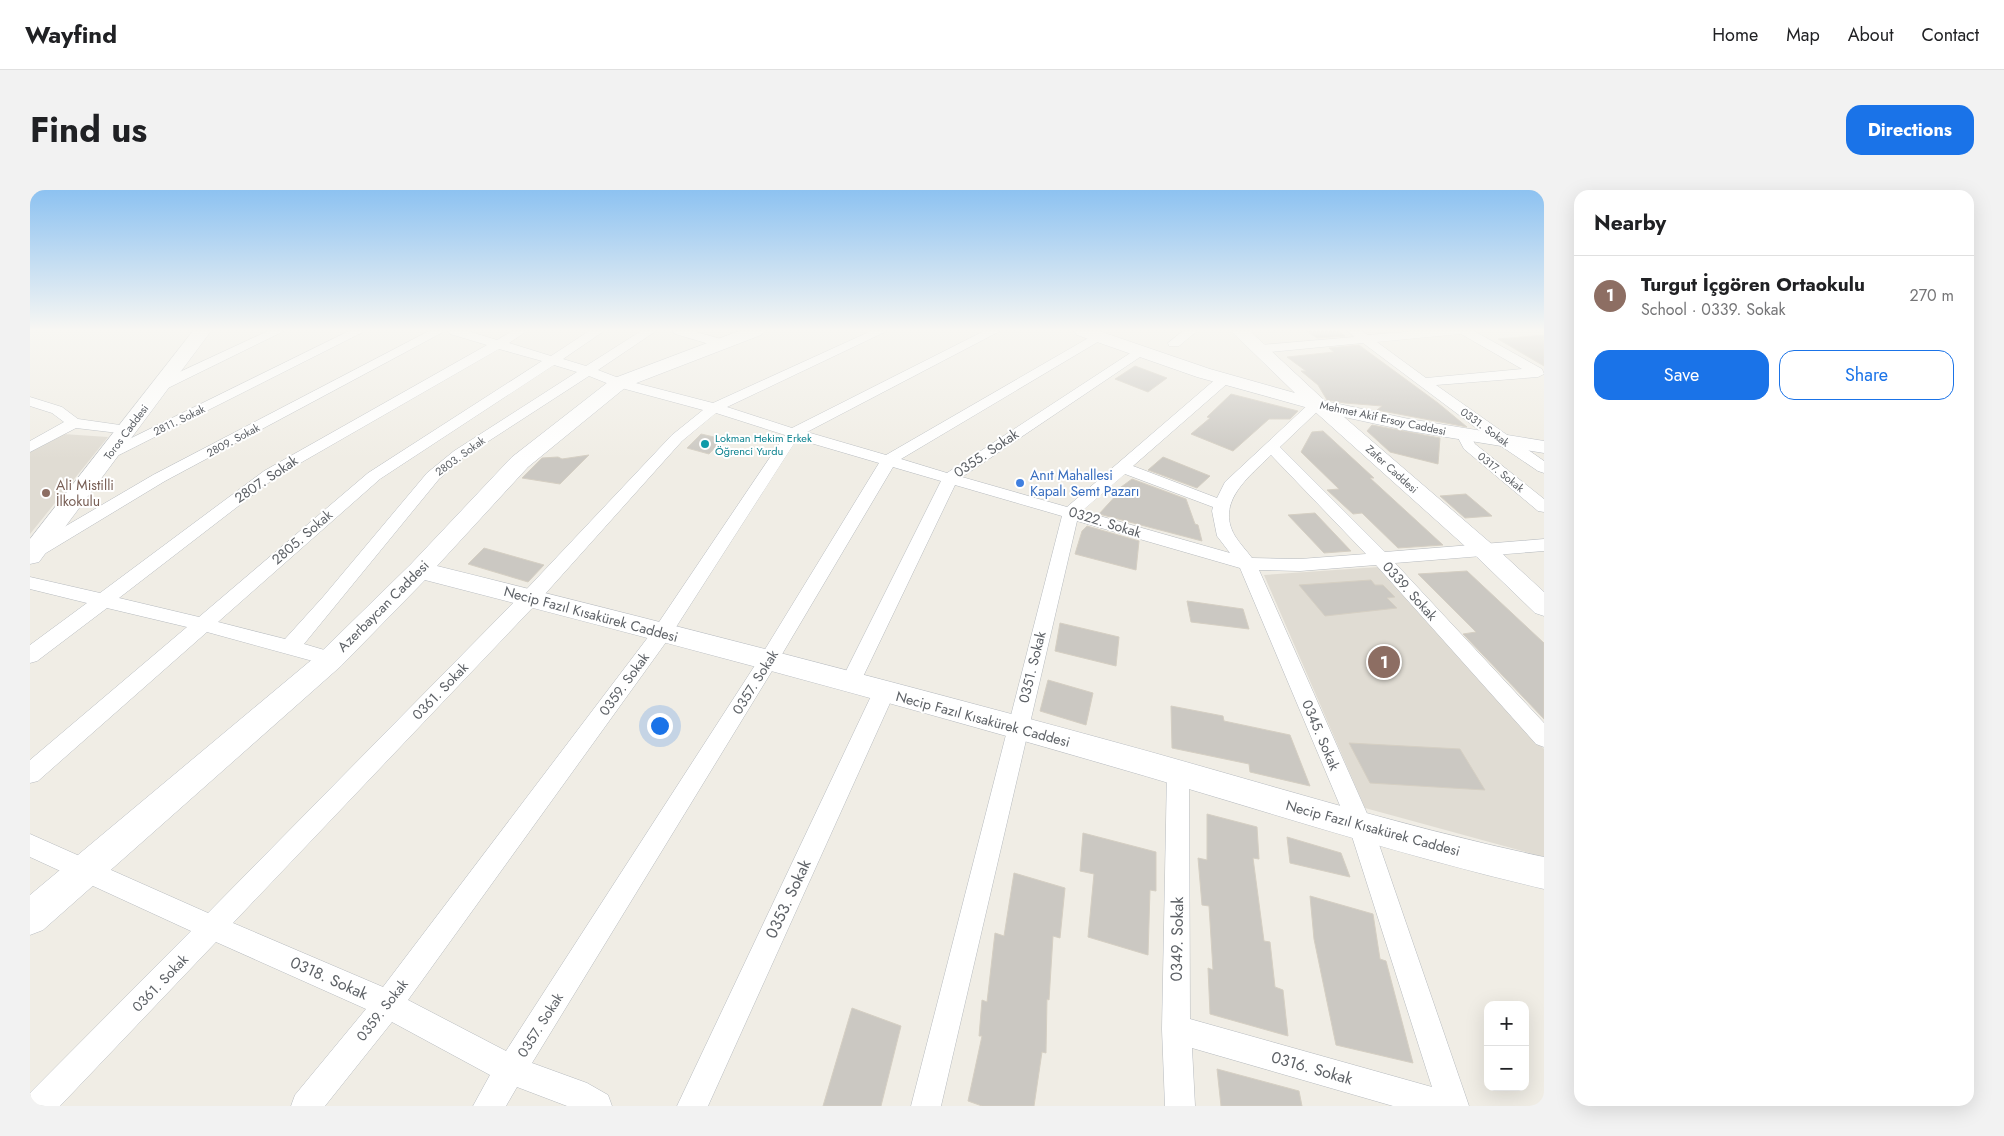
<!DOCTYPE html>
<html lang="en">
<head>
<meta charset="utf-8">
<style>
	:root { --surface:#fff; --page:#f2f2f2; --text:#202124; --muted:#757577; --line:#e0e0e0; --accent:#1a73e8 }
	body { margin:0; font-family:Jost,sans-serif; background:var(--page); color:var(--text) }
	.controls { position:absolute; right:15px; bottom:15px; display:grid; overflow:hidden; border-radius:10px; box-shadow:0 5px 20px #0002 }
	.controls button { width:45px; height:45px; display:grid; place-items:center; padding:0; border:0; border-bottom:1px solid var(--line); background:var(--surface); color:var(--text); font:25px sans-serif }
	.you { position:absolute; left:629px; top:535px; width:18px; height:18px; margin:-12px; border:4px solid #fff; border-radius:50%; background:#1a73e8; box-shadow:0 0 0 8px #1a73e833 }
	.badge { display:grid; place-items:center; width:32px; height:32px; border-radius:50%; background:var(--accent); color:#fff; font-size:16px; font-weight:700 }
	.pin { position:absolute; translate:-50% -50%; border:2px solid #fff; box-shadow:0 1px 5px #0006 }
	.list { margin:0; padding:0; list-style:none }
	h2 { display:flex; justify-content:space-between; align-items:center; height:65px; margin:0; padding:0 20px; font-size:21px }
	h2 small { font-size:16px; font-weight:400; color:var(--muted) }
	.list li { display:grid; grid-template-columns:32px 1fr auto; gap:15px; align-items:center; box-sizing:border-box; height:80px; padding:0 20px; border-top:1px solid var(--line) }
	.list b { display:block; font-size:19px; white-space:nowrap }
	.list p { margin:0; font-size:16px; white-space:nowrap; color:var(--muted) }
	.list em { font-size:16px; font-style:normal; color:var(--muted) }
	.actions { display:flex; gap:10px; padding:15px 20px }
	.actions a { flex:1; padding:11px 0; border:1px solid var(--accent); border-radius:15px; text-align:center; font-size:18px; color:var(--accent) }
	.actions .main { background:var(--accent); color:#fff }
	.map { position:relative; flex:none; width:1514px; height:916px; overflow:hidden; border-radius:15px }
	header { display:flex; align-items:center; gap:30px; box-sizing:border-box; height:70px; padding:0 25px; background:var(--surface); border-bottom:1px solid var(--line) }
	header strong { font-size:24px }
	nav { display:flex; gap:28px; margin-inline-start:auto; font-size:18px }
	.intro { display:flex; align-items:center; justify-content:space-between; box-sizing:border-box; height:120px; padding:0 30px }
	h1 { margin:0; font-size:35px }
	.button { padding:12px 22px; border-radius:15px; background:var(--accent); color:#fff; font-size:18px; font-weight:700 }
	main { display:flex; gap:30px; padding:0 30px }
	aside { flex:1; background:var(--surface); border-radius:15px; box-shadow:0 5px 20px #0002 }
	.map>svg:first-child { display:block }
</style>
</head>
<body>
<header>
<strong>Wayfind</strong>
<nav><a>Home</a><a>Map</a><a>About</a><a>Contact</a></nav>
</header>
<div class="intro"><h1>Find us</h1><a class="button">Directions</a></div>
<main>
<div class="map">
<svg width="1514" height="916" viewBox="0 0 1514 916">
	<rect width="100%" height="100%" fill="#f0ede5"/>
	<g fill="#e0dcd3">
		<path d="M 33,244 L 78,247 L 0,344 L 0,262 Z"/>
		<path d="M 1349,377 L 1514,559 L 1514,667 L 1335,618 L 1234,385 Z"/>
	</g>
	<g fill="#cbc8c2" stroke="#d5cfc3">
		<path d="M 1277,141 L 1308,141 L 1315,146 L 1287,148 Z"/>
		<path d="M 1514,145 L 1514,176 L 1468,149 Z"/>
		<path d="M 1329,155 L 1408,213 L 1437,237 L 1347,220 L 1352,216 L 1315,213 L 1297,210 L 1288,195 L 1271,181 L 1276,181 L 1257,167 L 1304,162 L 1299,158 Z"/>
		<path d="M 1105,176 L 1137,188 L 1118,202 L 1085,189 Z"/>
		<path d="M 1201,204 L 1268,221 L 1260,229 L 1239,229 L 1203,261 L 1161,244 L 1180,228 L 1177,227 Z"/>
		<path d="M 1342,235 L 1410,248 L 1408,274 L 1360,262 L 1337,241 Z"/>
		<path d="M 1293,241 L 1344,288 L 1340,288 L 1413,355 L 1368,358 L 1332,323 L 1323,324 L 1297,300 L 1309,299 L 1271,262 L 1282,242 Z"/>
		<path d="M 671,244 L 693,249 L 679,264 L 657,258 Z"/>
		<path d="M 559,265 L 530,294 L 492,288 L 512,268 L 528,267 L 532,269 Z"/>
		<path d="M 1133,267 L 1180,286 L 1167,298 L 1118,280 Z"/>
		<path d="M 1102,289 L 1156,309 L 1165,334 L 1168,335 L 1172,351 L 1069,324 L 1090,301 L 1087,300 Z"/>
		<path d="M 1436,304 L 1462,326 L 1435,328 L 1410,306 Z"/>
		<path d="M 1285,323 L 1321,361 L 1294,363 L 1258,325 Z"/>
		<path d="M 1057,336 L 1109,351 L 1106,380 L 1045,364 L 1052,341 Z"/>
		<path d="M 454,358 L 514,375 L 498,392 L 438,374 Z"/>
		<path d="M 1437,381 L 1514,453 L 1514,529 L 1433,444 L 1446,442 L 1388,384 Z"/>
		<path d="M 1341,390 L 1345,395 L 1353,395 L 1365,407 L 1357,408 L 1367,418 L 1295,426 L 1269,395 Z"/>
		<path d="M 1157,411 L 1213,419 L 1219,439 L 1161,432 Z"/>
		<path d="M 1030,433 L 1089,447 L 1086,476 L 1025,461 Z"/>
		<path d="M 1018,490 L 1063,503 L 1056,535 L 1010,521 Z"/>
		<path d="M 1141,516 L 1193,526 L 1194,531 L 1260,545 L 1280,596 L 1220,582 L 1219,574 L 1142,558 Z"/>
		<path d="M 1319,553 L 1430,559 L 1455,600 L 1340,593 Z"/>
		<path d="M 1177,624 L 1227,637 L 1229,669 L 1223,668 L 1234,751 L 1240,752 L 1245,797 L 1253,800 L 1258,846 L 1180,824 L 1178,778 L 1183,780 L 1179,716 L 1172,715 L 1168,668 L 1177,670 Z"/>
		<path d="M 1053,643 L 1126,662 L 1126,701 L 1120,700 L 1118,765 L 1058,747 L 1064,684 L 1050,681 Z"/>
		<path d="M 1257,647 L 1311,663 L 1320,687 L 1260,673 Z"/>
		<path d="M 984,683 L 1035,698 L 1030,748 L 1023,746 L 1019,810 L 1017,809 L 1016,863 L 1012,862 L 1004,916 L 952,916 L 938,911 L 952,846 L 949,846 L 952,810 L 957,812 L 965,743 L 974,746 Z"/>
		<path d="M 1280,706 L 1343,724 L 1350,769 L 1356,771 L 1383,873 L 1306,855 L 1284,749 Z"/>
		<path d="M 822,818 L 871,836 L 851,916 L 793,916 Z"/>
		<path d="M 1187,879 L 1269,901 L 1272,916 L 1191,916 Z"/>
	</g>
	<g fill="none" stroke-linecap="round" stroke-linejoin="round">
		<g stroke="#b7bbbf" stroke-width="1">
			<g id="street">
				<path d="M 238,141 L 254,141 L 136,199 L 126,199 L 124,196 L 126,193 Z"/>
				<path d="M 319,141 L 335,141 L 83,268 L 73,268 L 70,265 L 73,262 Z"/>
				<path d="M 399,141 L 415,141 L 135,291 L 6,369 L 0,371 L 0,357 L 123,285 Z"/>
				<path d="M 418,141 L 438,141 L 467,150 L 482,141 L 497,141 L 479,153 L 521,166 L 559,141 L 574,141 L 533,169 L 556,176 L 611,141 L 626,141 L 568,180 L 594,190 L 683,213 L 841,141 L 857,141 L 697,217 L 762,238 L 954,141 L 970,141 L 777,242 L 856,265 L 1067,143 L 1071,144 L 1073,147 L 1071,150 L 871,269 L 917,283 L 1108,158 L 1115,162 L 1113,165 L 932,287 L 1037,317 L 1188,187 L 1198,187 L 1200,190 L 1198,193 L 1103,276 L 1187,308 L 1195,292 L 1282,211 L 1287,210 L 1294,214 L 1292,217 L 1250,257 L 1355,362 L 1514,349 L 1514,361 L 1365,373 L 1514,533 L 1514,557 L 1506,554 L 1346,375 L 1270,381 L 1229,380 L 1343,637 L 1439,916 L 1363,916 L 1162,858 L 1165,916 L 1135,916 L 1132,839 L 1137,582 L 1140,575 L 1148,573 L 1156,575 L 1159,582 L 1160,829 L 1402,897 L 1319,637 L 1210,378 L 1047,331 L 911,916 L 881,916 L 1032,326 L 925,295 L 830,493 L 827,499 L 820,501 L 813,499 L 810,493 L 911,291 L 863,277 L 745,476 L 502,873 L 557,893 L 578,905 L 582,916 L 537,916 L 487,897 L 476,916 L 443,916 L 460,885 L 362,832 L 295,916 L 261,916 L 265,905 L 336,819 L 186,752 L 30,916 L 0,916 L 0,903 L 161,741 L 0,667 L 0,644 L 178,723 L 493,403 L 642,245 L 673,220 L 584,196 L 559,186 L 434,267 L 409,289 L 274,454 L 308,464 L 311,469 L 308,474 L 301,476 L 177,442 L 8,591 L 0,593 L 0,570 L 157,437 L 77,418 L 7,471 L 0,473 L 0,455 L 57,413 L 0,399 L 0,387 L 70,403 L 234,281 L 457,155 L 420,144 ZM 469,159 L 512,171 L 338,283 L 169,427 L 89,408 L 246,287 ZM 524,175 L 547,182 L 424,261 L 397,283 L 293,407 L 255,449 L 188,432 L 350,289 ZM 686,223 L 755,245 L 625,438 L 353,797 L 203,733 L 507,413 L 652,251 ZM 767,249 L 849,273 L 731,466 L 476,861 L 378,810 L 639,448 ZM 1241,265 L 1336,364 L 1270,369 L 1222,368 C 1217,361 1210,354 1205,346 C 1185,312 1219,287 1241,265 ZM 1095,284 L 1183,317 L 1182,321 L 1187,346 L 1200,363 L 1052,321 Z"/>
				<path d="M 643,141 L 663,141 L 698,151 L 699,154 L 693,158 L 645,144 Z"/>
				<path d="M 1153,141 L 1167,141 L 1149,156 L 1139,156 L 1138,153 Z"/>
				<path d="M 1318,141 L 1332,141 L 1338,145 L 1386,141 L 1444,141 L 1512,179 L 1514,184 L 1508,187 L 1406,195 L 1514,271 L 1514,283 L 1508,281 L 1465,252 L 1333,153 L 1230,163 L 1224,159 L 1230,155 L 1324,147 ZM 1431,144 L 1492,179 L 1396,188 L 1347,152 Z"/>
				<path d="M 0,207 L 32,217 L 48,229 L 97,236 L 104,240 L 97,244 L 46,238 L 0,262 L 0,251 L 34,232 L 22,223 L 0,216 Z"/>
				<path d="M 1433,240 L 1438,241 L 1445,254 L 1514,309 L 1514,322 L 1508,321 L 1434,259 L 1426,244 Z"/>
				<path d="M 854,494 L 861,496 L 865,502 L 678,916 L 647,916 L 843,502 L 847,496 Z"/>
			</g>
		</g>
		<g stroke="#b8bcc1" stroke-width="1">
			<g id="secondary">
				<path d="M 163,141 L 181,141 L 9,372 L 0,374 L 0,349 Z"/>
				<path d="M 709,141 L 734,141 L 731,145 L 596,197 L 498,277 L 407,376 C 629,431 850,488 1070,548 C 1218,588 1364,635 1514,667 L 1514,699 C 1360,663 1211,613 1060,570 C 839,506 617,447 395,390 L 311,476 L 13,740 L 0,745 L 0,705 L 291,462 L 381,374 L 482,267 L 582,189 Z"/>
				<path d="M 1044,141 L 1069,141 L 1180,179 L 1265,203 L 1201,141 L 1220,141 L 1295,211 L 1379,229 L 1514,251 L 1514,263 L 1379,241 L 1314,227 L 1464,356 L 1514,402 L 1514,426 L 1505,423 L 1446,366 L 1282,219 L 1167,187 L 1047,145 Z"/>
			</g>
		</g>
		<use href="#street" fill="#fff" fill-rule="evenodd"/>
		<use href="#secondary" fill="#fff" fill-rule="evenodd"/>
	</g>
	<linearGradient id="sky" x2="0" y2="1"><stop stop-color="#8dc2f1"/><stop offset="0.52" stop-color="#f8f7f3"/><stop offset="1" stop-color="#f8f7f3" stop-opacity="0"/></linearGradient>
	<rect width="1514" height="269" fill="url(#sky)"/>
	<circle fill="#0f9aa8" stroke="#fff" stroke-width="2" cx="675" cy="254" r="5"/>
	<circle fill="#3f7fe0" stroke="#fff" stroke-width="2" cx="990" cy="293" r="5"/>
	<circle fill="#8d6e63" stroke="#fff" stroke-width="2" cx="16" cy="303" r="5"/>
	<g text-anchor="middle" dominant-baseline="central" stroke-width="4" stroke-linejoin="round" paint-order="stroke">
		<g font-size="11" fill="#5d6166" stroke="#fff">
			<text transform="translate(1353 228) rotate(12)">Mehmet Akif Ersoy Caddesi</text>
			<text transform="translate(149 230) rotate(-26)">2811. Sokak</text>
			<text transform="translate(1455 237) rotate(36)">0331. Sokak</text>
			<text transform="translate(96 242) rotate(-53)">Toros Caddesi</text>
			<text transform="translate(203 250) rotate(-28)">2809. Sokak</text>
			<text transform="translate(430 266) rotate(-36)">2803. Sokak</text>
			<text transform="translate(1362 279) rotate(42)">Zafer Caddesi</text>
			<text transform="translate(1471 282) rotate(39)">0317. Sokak</text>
		</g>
		<g font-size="11" fill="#0d838f" stroke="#fff" text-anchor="start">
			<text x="685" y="248">Lokman Hekim Erkek<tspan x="685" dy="13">Öğrenci Yurdu</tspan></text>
		</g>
		<g font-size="14" fill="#5d6166" stroke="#fff">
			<text transform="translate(956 263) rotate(-34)">0355. Sokak</text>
			<text transform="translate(236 289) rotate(-34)">2807. Sokak</text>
			<text transform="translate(1075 332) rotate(17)">0322. Sokak</text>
			<text transform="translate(272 347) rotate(-41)">2805. Sokak</text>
			<text transform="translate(1380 401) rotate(48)">0339. Sokak</text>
			<text transform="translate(353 416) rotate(-45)">Azerbaycan Caddesi</text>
			<text transform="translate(561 424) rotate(15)">Necip Fazıl Kısakürek Caddesi</text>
			<text transform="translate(1002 477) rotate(-76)">0351. Sokak</text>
			<text transform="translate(725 492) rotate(-58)">0357. Sokak</text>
			<text transform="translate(594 494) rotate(-54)">0359. Sokak</text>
			<text transform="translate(410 501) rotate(-46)">0361. Sokak</text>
			<text transform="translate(953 529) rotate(15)">Necip Fazıl Kısakürek Caddesi</text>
			<text transform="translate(1291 545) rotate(67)">0345. Sokak</text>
			<text transform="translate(1343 638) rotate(15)">Necip Fazıl Kısakürek Caddesi</text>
			<text transform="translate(130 793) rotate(-46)">0361. Sokak</text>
			<text transform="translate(352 820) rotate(-52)">0359. Sokak</text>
			<text transform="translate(510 835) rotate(-58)">0357. Sokak</text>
		</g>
		<g font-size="14" fill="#366cbe" stroke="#fff" text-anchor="start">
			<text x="1000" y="285">Anıt Mahallesi<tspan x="1000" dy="16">Kapalı Semt Pazarı</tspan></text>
		</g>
		<g font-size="14" fill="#785e54" stroke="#fff" text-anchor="start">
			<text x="26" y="295">Ali Mistilli<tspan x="26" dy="16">İlkokulu</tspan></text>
		</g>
		<g font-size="16" fill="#5d6166" stroke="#fff">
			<text transform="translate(758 709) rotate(-65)">0353. Sokak</text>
			<text transform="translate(1147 749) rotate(-89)">0349. Sokak</text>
			<text transform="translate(299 788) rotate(24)">0318. Sokak</text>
			<text transform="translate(1282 878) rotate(16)">0316. Sokak</text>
		</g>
	</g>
</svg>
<div class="controls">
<button>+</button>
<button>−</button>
</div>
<div class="you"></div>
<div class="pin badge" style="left:1354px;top:472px;background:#8d6e63">1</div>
</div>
<aside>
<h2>Nearby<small></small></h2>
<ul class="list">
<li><span class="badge" style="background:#8d6e63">1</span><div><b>Turgut İçgören Ortaokulu</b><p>School · 0339. Sokak</p></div><em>270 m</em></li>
</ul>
<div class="actions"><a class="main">Save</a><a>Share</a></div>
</aside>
</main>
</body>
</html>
